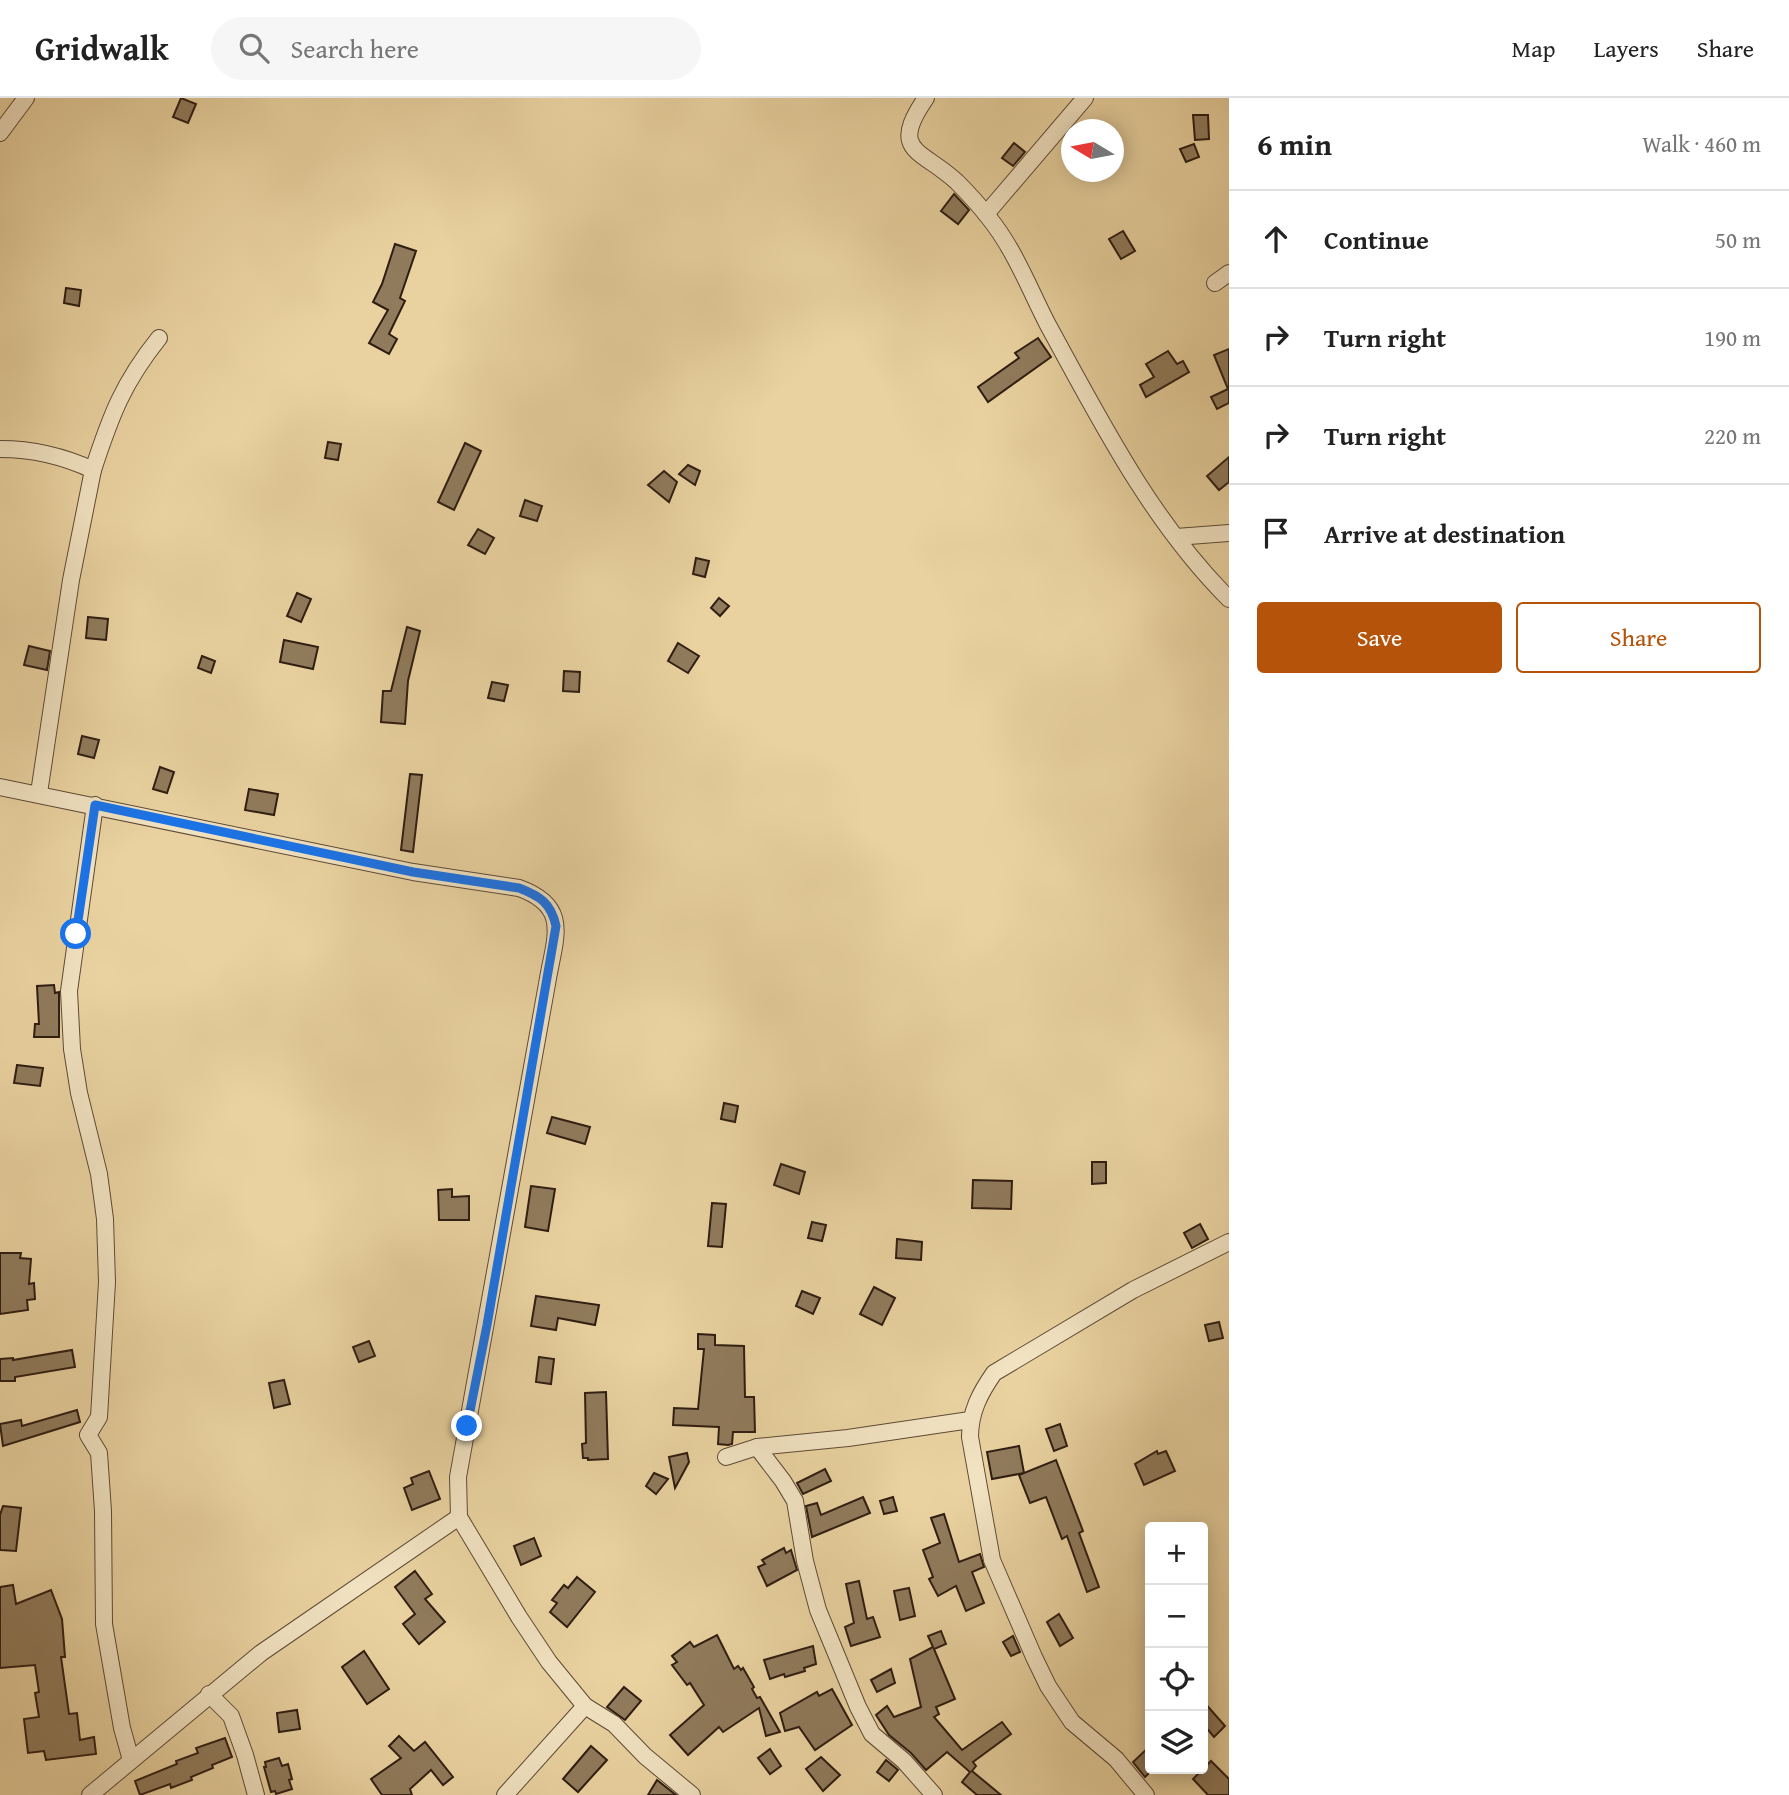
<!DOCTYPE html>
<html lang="en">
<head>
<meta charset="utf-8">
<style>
	:root { --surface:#fff; --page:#f6f6f6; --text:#222; --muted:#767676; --line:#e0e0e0; --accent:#b45309 }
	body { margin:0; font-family:"Gentium Book Plus",serif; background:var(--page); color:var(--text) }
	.controls { position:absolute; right:21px; bottom:21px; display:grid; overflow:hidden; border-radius:7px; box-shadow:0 4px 18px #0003 }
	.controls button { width:63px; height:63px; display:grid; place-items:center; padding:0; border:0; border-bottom:2px solid var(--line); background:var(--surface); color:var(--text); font:35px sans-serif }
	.compass { position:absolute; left:1061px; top:21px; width:63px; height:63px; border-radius:50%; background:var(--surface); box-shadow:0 4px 18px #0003; rotate:280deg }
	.stop { position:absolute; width:21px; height:21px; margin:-16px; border:5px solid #1a73e8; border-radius:50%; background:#fff }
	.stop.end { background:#1a73e8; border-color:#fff; box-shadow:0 2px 7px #0008 }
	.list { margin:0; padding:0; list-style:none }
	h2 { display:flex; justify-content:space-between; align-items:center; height:91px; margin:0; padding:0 28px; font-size:30px }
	h2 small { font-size:23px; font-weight:400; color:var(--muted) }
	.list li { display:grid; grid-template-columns:46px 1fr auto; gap:21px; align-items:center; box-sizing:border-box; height:98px; padding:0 28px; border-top:2px solid var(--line) }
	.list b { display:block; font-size:26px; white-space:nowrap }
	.list em { font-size:23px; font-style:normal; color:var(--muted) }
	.actions { display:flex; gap:14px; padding:21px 28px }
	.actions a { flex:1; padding:16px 0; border:2px solid var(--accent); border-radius:7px; text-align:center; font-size:24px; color:var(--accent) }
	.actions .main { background:var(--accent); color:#fff }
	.icon { flex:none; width:38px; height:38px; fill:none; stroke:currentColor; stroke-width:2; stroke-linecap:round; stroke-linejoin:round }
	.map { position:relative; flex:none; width:1229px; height:1697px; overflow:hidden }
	header { display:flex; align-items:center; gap:42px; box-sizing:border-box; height:98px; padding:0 35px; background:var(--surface); border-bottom:2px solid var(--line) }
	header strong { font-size:33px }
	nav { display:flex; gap:38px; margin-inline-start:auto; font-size:24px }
	.search { width:490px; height:63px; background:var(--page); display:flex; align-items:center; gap:18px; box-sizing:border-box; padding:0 24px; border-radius:38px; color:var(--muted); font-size:26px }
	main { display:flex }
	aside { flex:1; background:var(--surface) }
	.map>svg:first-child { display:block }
</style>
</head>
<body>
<header>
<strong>Gridwalk</strong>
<div class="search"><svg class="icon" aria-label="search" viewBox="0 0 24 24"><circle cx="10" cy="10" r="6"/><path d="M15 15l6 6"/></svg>Search here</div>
<nav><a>Map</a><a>Layers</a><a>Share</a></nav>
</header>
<main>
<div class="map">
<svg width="1229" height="1697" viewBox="0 0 1229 1697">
	<rect width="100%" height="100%" fill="#e9d2a0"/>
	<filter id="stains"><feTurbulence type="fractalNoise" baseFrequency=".00286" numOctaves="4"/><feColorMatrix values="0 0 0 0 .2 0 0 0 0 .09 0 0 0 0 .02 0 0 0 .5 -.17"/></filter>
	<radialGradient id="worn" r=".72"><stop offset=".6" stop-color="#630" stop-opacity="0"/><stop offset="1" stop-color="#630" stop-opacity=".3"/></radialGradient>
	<g fill="#907b5c" stroke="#2f1d12" stroke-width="2">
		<path d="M 181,0 L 196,6 L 188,25 L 173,19 Z"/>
		<path d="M 1193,17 L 1208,17 L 1209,41 L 1195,42 Z"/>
		<path d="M 1014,45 L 1025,54 L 1013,68 L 1002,60 Z"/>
		<path d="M 1194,46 L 1199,59 L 1186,64 L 1180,51 Z"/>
		<path d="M 954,96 L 969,112 L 958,126 L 941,113 Z"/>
		<path d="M 1123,133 L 1135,153 L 1121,161 L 1109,141 Z"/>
		<path d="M 395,146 L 416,153 L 400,200 L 405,203 L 389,236 L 397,241 L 389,256 L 369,245 L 388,212 L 373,204 L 382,186 Z"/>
		<path d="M 66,190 L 81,192 L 79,208 L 64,205 Z"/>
		<path d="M 1038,240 L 1051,259 L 988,304 L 978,289 L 1019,260 L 1015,255 Z"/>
		<path d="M 1229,251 L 1229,305 L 1217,311 L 1211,299 L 1228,291 L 1214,257 Z"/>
		<path d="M 1168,253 L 1177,266 L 1183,263 L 1189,274 L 1146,299 L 1140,287 L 1154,279 L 1146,266 Z"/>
		<path d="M 328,344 L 341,346 L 338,362 L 325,360 Z"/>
		<path d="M 465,345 L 481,353 L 454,412 L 438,404 Z"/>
		<path d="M 1229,359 L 1229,384 L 1219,392 L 1207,378 Z"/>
		<path d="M 688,367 L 700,373 L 695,387 L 679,376 Z"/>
		<path d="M 664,373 L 677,384 L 669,404 L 648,387 Z"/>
		<path d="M 525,402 L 542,408 L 537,423 L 520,418 Z"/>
		<path d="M 478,431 L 494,440 L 485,456 L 468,447 Z"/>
		<path d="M 696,460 L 709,463 L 705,479 L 693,476 Z"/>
		<path d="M 297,495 L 311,501 L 301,524 L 287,518 Z"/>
		<path d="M 719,500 L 729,508 L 720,518 L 711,510 Z"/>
		<path d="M 88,519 L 108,521 L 106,542 L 86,540 Z"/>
		<path d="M 407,529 L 420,533 L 408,583 L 405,626 L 381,624 L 383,593 L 391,593 Z"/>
		<path d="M 284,542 L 318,549 L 313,571 L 280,564 Z"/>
		<path d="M 678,545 L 699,558 L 688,575 L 668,563 Z"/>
		<path d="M 29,548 L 50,553 L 47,572 L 24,567 Z"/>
		<path d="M 202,558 L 215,563 L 211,575 L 198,570 Z"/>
		<path d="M 564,573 L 580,574 L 579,594 L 563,593 Z"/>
		<path d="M 492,584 L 508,587 L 504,603 L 488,600 Z"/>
		<path d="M 82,638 L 99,642 L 94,660 L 78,656 Z"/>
		<path d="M 160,669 L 174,674 L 167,695 L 153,691 Z"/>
		<path d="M 410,676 L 422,677 L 413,754 L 401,752 Z"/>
		<path d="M 249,691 L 278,696 L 274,717 L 245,712 Z"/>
		<path d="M 54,887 L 55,895 L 59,894 L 59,939 L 34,939 L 35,926 L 39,926 L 37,888 Z"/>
		<path d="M 17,967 L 43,970 L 40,988 L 14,985 Z"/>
		<path d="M 724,1005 L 738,1008 L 735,1024 L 721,1021 Z"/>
		<path d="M 552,1019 L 590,1029 L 585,1046 L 547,1035 Z"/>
		<path d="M 1092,1064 L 1106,1064 L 1106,1085 L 1092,1086 Z"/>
		<path d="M 781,1066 L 805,1074 L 799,1096 L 774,1087 Z"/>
		<path d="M 973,1082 L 1012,1083 L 1011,1111 L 972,1110 Z"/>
		<path d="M 531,1088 L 555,1091 L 548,1133 L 525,1129 Z"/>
		<path d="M 452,1091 L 452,1099 L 469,1098 L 469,1122 L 439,1122 L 438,1092 Z"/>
		<path d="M 712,1105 L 726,1106 L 722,1149 L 708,1148 Z"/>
		<path d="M 812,1124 L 826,1127 L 822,1143 L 808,1140 Z"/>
		<path d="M 1200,1126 L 1208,1141 L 1192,1150 L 1184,1135 Z"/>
		<path d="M 897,1141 L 922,1144 L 921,1162 L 896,1160 Z"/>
		<path d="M 0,1155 L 21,1155 L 20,1160 L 31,1161 L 29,1186 L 34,1185 L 35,1201 L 27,1202 L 28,1212 L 0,1216 Z"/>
		<path d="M 874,1189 L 895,1200 L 882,1227 L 860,1216 Z"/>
		<path d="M 802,1193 L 820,1200 L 813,1216 L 796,1208 Z"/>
		<path d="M 536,1198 L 599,1207 L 595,1227 L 558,1220 L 556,1232 L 531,1228 Z"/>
		<path d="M 1219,1224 L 1223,1240 L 1209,1243 L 1205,1227 Z"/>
		<path d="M 698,1236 L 715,1237 L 715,1247 L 744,1248 L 745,1299 L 754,1299 L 755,1334 L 733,1334 L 732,1346 L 728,1347 L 718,1346 L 719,1329 L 673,1327 L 674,1310 L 698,1311 L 704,1251 L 698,1251 Z"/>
		<path d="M 369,1243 L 375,1258 L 359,1264 L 353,1249 Z"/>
		<path d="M 72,1252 L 75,1269 L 15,1279 L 15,1283 L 0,1283 L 0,1261 L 13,1260 L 13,1262 Z"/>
		<path d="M 539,1259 L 554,1261 L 551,1286 L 536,1284 Z"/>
		<path d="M 284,1282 L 290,1306 L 274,1310 L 269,1285 Z"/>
		<path d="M 606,1294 L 608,1361 L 588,1362 L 588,1360 L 583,1360 L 582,1346 L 586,1345 L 585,1295 Z"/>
		<path d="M 77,1312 L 80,1324 L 3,1348 L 0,1326 L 21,1322 L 22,1328 Z"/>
		<path d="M 1060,1326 L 1067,1348 L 1054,1353 L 1046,1331 Z"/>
		<path d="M 1019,1348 L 1024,1375 L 992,1381 L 987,1354 Z"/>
		<path d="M 1157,1353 L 1158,1356 L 1166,1353 L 1175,1373 L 1144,1387 L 1135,1366 Z"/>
		<path d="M 687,1355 L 689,1364 L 675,1390 L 669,1359 Z"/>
		<path d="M 1056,1362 L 1083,1433 L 1079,1435 L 1099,1489 L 1087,1494 L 1067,1438 L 1062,1441 L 1046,1399 L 1030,1405 L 1019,1377 Z"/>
		<path d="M 825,1371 L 831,1383 L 803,1396 L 797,1385 Z"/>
		<path d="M 429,1373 L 440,1401 L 412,1412 L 404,1390 L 413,1386 L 411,1380 Z"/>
		<path d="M 654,1375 L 668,1381 L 656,1396 L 646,1388 Z"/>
		<path d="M 863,1399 L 870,1415 L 812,1439 L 806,1408 L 817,1405 L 821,1417 Z"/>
		<path d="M 893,1399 L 897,1413 L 884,1416 L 880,1403 Z"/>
		<path d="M 3,1408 L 21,1410 L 16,1453 L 0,1452 L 0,1417 Z"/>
		<path d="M 944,1416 L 959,1464 L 980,1456 L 984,1469 L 972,1474 L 984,1505 L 966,1513 L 956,1488 L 938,1498 L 929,1481 L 933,1479 L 923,1452 L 940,1445 L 931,1420 Z"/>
		<path d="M 534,1440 L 541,1458 L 521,1467 L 514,1448 Z"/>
		<path d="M 784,1450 L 786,1455 L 791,1452 L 797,1472 L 767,1488 L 758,1469 L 765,1466 L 762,1462 Z"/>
		<path d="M 415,1473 L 432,1496 L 425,1501 L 445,1524 L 419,1546 L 403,1526 L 415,1516 L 395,1489 Z"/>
		<path d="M 577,1479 L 595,1494 L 567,1529 L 550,1514 L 557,1505 L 552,1502 L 564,1487 L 568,1490 Z"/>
		<path d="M 859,1483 L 867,1521 L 873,1519 L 880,1539 L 851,1548 L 845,1529 L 854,1525 L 846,1486 Z"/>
		<path d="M 13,1487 L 16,1506 L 51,1492 L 62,1521 L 65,1559 L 61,1559 L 69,1616 L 77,1615 L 80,1642 L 94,1639 L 96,1656 L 46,1662 L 44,1653 L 28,1655 L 24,1621 L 39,1619 L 35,1595 L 39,1594 L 35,1567 L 0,1570 L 0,1489 Z"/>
		<path d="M 909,1490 L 915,1518 L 900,1522 L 894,1493 Z"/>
		<path d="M 1059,1516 L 1073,1540 L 1060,1548 L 1047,1524 Z"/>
		<path d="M 941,1533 L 946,1546 L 934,1551 L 955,1601 L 936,1609 L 939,1616 L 934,1619 L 962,1652 L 1002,1624 L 1011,1636 L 973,1664 L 976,1668 L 972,1673 L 1001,1697 L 977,1697 L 962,1684 L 970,1674 L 947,1654 L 926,1672 L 911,1655 L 889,1637 L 876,1617 L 887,1608 L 894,1619 L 921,1609 L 910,1561 L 933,1549 L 928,1538 Z"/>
		<path d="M 717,1537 L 734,1571 L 738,1568 L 741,1572 L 743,1570 L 754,1589 L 752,1591 L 757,1600 L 760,1599 L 780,1634 L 766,1638 L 759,1610 L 723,1634 L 719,1629 L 688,1657 L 670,1637 L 704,1607 L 690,1585 L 687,1587 L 672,1567 L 677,1564 L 672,1558 L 690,1544 L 694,1549 Z"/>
		<path d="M 1013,1538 L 1020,1554 L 1011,1558 L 1003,1544 Z"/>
		<path d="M 813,1548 L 816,1566 L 804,1570 L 805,1573 L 785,1579 L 784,1576 L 770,1581 L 764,1562 Z"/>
		<path d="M 364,1553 L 389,1591 L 367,1606 L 342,1569 Z"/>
		<path d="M 891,1571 L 895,1585 L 877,1594 L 871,1582 Z"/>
		<path d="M 624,1589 L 641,1603 L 625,1622 L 607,1609 Z"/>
		<path d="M 832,1591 L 852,1627 L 815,1652 L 799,1629 L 785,1633 L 780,1615 L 817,1594 L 819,1598 Z"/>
		<path d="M 1203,1603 L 1225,1628 L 1214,1639 L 1203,1626 Z"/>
		<path d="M 297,1612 L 300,1631 L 279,1634 L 277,1615 Z"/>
		<path d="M 399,1638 L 414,1653 L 425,1644 L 453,1679 L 443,1687 L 431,1672 L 410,1691 L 412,1697 L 382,1697 L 371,1681 L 401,1660 L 389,1648 Z"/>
		<path d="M 225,1640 L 232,1659 L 212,1667 L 213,1670 L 191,1679 L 192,1682 L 171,1690 L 170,1686 L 140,1697 L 135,1683 L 177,1666 L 176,1663 L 198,1655 L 196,1650 Z"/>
		<path d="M 591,1648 L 607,1662 L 578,1694 L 563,1681 Z"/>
		<path d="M 1150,1648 L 1150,1674 L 1145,1679 L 1133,1664 Z"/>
		<path d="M 770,1651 L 781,1668 L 770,1676 L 758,1660 Z"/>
		<path d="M 821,1659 L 840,1677 L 823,1693 L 806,1671 Z"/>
		<path d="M 279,1660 L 282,1668 L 288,1666 L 292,1681 L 289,1682 L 292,1691 L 276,1696 L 275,1693 L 271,1694 L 264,1669 L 266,1669 L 265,1664 Z"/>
		<path d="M 886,1662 L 898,1672 L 889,1683 L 877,1674 Z"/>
		<path d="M 1211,1663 L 1229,1681 L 1229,1697 L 1208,1697 L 1193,1681 Z"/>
		<path d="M 657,1682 L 676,1697 L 648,1697 Z"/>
	</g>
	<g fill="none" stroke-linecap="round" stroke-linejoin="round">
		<g stroke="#5e4a36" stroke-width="18">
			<g id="minor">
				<path d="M 926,0 C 888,55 922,51 957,84 C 977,104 996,126 1010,151 C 1024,175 1035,202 1048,227 C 1100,322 1151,423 1229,501"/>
				<path d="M 0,35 L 26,0"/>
				<path d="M 986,116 L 1085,0"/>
				<path d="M 1215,185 L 1229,175"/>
				<path d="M 0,351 C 33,351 63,358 93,372 L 71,482 L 39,695"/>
				<path d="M 93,372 C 111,317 123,285 159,240"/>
				<path d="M 1176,439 L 1229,435"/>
				<path d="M 0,689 L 413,774 L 519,790 C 572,809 554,841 547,886 L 458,1379 L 459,1419 L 519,1519 L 549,1564 L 585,1608 L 614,1626 L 645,1658 L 692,1697"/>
				<path d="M 95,707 L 69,893 L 72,951 L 79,995 L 99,1076 L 105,1121 L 107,1184 L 99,1319 L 88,1337 L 99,1355 L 103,1413 L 104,1526 L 122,1630 L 131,1662"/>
				<path d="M 757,1349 L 783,1383 L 795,1403 L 805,1463 L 818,1512 L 858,1609 L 872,1636 L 904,1663 L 934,1697"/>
				<path d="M 726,1359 L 757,1349 L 848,1340 L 970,1322"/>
				<path d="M 209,1596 L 231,1618 L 245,1657 L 256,1697"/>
				<path d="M 90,1697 L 261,1555 L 459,1419"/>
				<path d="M 505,1697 L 585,1608"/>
				<path d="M 1146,1697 L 1116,1661 L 1072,1624 L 1048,1588 L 1034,1559 L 992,1462 L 970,1339 C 970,1314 980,1295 994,1275 L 1133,1192 L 1229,1144"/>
			</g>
		</g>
		<use href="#minor" stroke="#f1e2c1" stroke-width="16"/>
	</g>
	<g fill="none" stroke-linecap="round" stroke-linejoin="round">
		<path stroke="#1a73e8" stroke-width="9" d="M 76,836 L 95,707 L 413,774 L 519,790 C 540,798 551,805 556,828 L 487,1227 L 467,1328"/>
	</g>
	<rect width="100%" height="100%" filter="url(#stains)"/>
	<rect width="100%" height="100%" fill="url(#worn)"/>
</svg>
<div class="controls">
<button>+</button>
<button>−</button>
<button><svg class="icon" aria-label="locate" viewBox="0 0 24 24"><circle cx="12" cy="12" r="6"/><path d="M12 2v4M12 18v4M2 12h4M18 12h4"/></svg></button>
<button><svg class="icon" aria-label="layers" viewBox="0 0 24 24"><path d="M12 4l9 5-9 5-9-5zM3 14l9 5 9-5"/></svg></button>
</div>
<svg class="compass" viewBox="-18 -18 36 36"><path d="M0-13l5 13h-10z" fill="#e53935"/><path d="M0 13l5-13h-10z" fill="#767676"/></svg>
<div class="stop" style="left:76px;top:836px"></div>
<div class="stop end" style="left:467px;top:1328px"></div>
</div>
<aside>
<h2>6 min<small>Walk · 460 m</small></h2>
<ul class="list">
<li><svg class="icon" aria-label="ahead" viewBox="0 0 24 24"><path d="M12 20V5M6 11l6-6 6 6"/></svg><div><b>Continue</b></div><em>50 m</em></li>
<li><svg class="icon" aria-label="right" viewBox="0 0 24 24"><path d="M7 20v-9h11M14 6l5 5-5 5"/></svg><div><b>Turn right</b></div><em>190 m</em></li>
<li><svg class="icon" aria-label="right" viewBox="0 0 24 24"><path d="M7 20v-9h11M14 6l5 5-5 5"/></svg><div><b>Turn right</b></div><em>220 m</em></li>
<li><svg class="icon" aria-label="arrive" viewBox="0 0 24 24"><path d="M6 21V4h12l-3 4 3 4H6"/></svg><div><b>Arrive at destination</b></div></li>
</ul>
<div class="actions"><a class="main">Save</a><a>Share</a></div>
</aside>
</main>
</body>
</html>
